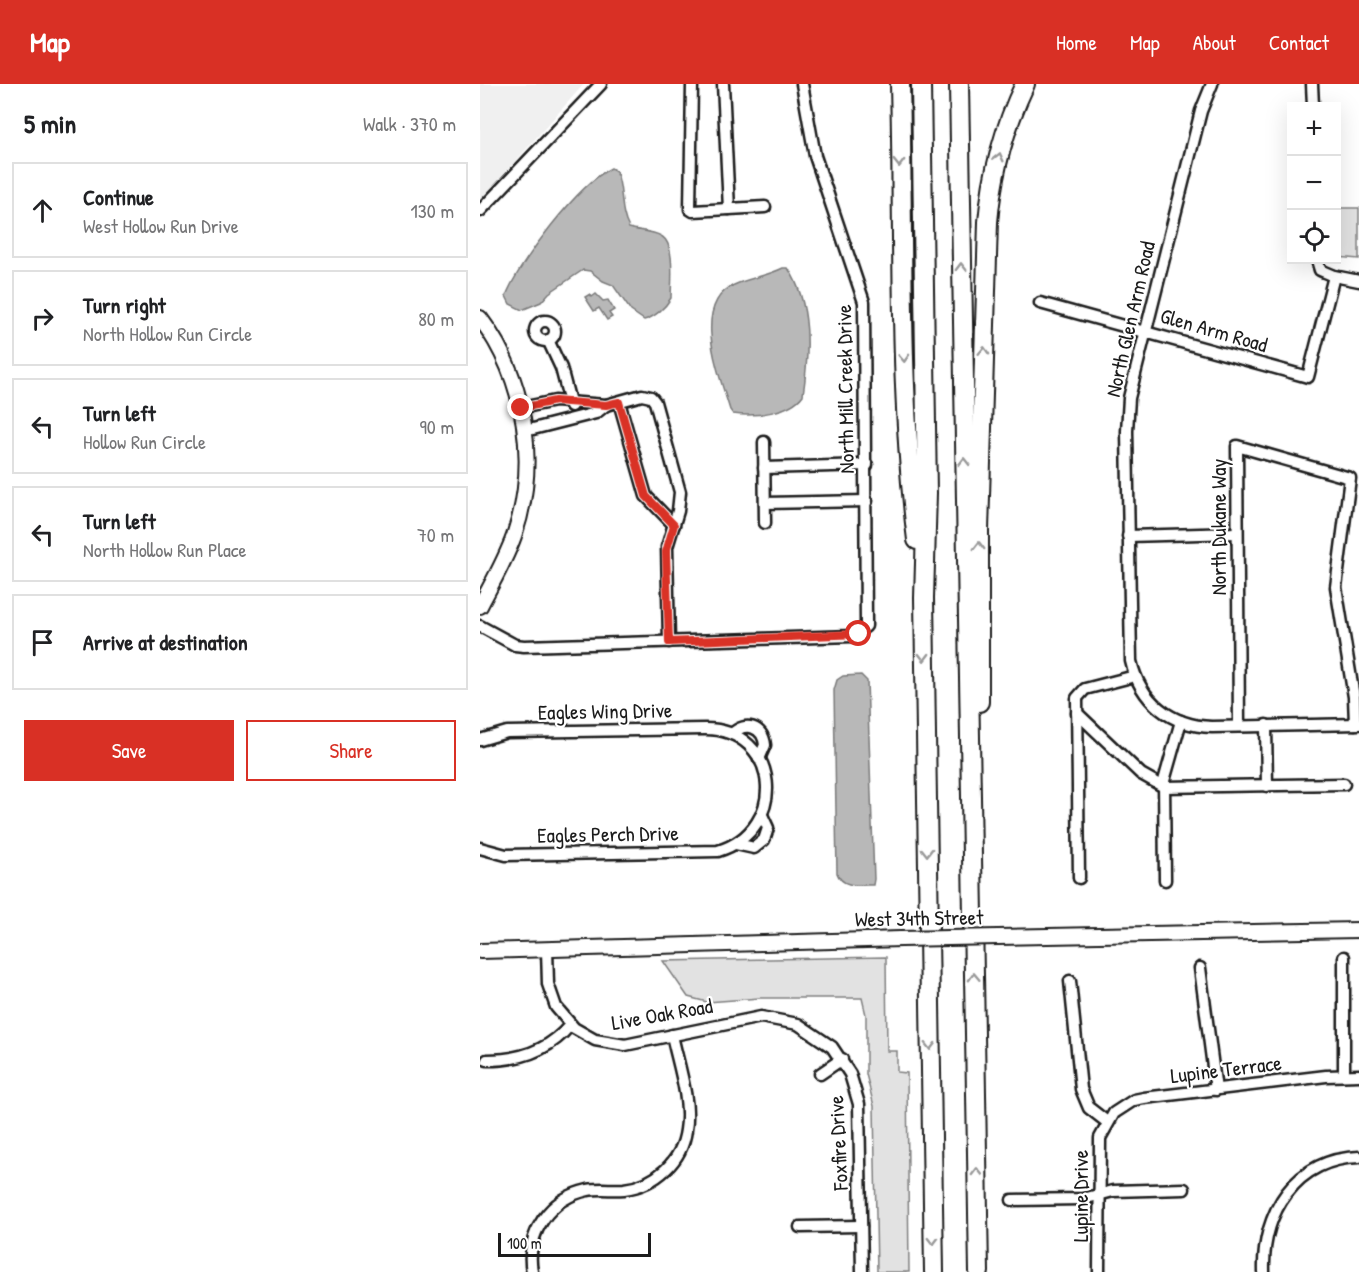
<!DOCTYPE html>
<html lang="en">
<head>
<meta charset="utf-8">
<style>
	:root { --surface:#fff; --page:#f2f2f2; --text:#202124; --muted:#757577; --line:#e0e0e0; --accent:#d93025 }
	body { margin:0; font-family:"Patrick Hand",sans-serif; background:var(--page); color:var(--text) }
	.controls { position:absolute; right:18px; top:18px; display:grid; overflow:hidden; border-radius:0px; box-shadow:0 6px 24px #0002 }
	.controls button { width:54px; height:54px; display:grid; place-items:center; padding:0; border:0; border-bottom:2px solid var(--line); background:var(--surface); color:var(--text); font:30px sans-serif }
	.scale { position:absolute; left:18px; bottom:15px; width:153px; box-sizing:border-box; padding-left:6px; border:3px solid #1c1c1c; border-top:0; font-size:16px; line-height:21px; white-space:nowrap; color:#1c1c1c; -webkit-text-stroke:4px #fff; paint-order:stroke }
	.stop { position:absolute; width:18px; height:18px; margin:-14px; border:4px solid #d93025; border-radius:50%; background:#fff }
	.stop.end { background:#d93025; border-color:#fff; box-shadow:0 2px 6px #0008 }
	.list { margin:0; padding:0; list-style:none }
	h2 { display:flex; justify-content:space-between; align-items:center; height:78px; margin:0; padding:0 24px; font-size:26px }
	h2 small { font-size:20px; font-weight:400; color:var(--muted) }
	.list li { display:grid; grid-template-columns:39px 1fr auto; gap:18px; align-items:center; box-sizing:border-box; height:96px; margin:0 12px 12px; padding:0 12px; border:2px solid var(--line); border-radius:0px }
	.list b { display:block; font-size:22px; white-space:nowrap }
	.list p { margin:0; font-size:20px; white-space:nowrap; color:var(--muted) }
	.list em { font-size:20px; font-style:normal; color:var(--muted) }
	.actions { display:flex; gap:12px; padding:18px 24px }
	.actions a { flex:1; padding:14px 0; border:2px solid var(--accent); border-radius:0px; text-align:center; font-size:21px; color:var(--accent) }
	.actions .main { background:var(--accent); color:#fff }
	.icon { flex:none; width:33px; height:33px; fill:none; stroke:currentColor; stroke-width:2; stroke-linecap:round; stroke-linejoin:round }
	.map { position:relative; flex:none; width:879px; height:1188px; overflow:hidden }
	header { display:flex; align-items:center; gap:36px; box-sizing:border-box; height:84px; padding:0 30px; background:var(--accent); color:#fff }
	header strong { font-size:28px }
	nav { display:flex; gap:33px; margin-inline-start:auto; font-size:21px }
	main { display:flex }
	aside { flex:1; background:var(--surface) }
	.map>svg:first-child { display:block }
</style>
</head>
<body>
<header>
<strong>Map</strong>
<nav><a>Home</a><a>Map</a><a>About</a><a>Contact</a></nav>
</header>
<main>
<aside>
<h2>5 min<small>Walk · 370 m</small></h2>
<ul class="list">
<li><svg class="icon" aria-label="ahead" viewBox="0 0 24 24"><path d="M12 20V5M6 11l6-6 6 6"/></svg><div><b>Continue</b><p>West Hollow Run Drive</p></div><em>130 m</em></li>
<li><svg class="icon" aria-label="right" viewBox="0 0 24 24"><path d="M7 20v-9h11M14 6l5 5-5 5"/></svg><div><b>Turn right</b><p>North Hollow Run Circle</p></div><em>80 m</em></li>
<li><svg class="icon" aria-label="left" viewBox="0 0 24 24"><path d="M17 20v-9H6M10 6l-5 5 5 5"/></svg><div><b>Turn left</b><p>Hollow Run Circle</p></div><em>90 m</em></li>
<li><svg class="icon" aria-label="left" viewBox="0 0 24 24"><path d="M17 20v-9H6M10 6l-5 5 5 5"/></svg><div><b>Turn left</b><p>North Hollow Run Place</p></div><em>70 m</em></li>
<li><svg class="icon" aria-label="arrive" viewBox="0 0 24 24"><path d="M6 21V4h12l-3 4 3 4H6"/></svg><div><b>Arrive at destination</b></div></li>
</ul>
<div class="actions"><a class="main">Save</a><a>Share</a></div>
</aside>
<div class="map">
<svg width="879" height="1188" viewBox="0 0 879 1188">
	<rect width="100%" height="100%" fill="#fff"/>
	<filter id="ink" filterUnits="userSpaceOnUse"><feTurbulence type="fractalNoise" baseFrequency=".0167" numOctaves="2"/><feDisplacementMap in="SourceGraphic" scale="12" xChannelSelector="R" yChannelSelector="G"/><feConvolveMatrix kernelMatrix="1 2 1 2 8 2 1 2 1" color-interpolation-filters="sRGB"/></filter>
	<g filter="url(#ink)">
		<path fill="#f0f0f0" d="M 0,0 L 104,0 L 0,117 Z"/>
		<g fill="#e2e2e2" stroke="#7f7f7f" stroke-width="1.5">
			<path d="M 857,124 L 879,124 L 879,175 L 857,173 Z"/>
			<path d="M 406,873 L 407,967 L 417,967 L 417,988 L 427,989 L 429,1188 L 397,1188 L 394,1022 L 386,990 L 386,931 L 382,914 L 280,914 L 227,918 L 208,913 L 183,877 Z"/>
		</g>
		<g fill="#b8b8b8" stroke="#7a7a7a" stroke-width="1.5">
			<path d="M 131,84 L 136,87 C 144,105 139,126 149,144 C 159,147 172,147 181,152 C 196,159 191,200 191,214 C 185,224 175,233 164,236 L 151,227 L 133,201 L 123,197 L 110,187 L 103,186 L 69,209 L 61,218 L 42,226 L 30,220 L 26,212 C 39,178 99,100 131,84 Z"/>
			<path d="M 303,184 L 308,184 C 332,220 329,270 323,311 C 310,329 274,333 253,330 L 250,326 C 240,292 210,221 254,201 C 269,194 287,192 303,184 Z"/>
			<path d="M 110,210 L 112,213 L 116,210 L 123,217 L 128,216 L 134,226 L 129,229 L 132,233 L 127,236 L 119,224 L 114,227 L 105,213 Z"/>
			<path d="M 381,591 L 387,597 L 394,795 L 393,801 C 379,801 362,804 357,789 L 354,606 L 357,596 L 363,592 Z"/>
		</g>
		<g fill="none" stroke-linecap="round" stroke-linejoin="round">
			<g stroke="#1c1c1c" stroke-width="15">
				<g id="street">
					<path d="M 212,0 L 210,125 L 213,127 L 285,123"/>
					<path d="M 243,0 L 249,125"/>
					<path d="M 732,0 L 721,27 L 649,314 L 647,347 L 651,577 C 660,617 691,642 732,643 L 879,640"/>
					<path d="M 832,0 L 833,22"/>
					<path d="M 0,127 L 121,0"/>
					<path d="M 837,176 L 840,186 L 854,192"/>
					<path d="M 560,219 L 828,293 L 854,192 L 879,197"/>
					<circle cx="65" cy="247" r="10"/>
					<path d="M 68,256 L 81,284 L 91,322"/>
					<path d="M 139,318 L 166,412 L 194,441"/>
					<path d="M 41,324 L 75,317 L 126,321 L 162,311 L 171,313 L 175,318 L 200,408 L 198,427 L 187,463 L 189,558"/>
					<path d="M 45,347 L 116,329 L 126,321"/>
					<path d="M 284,358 L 285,439"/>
					<path d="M 284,384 L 387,381"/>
					<path d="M 285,419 L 387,417"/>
					<path d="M 648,452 L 757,449"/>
					<path d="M 0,542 L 35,561 L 44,562 L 373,552 L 386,542 L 384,218 L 335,72 L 322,0"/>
					<path d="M 597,629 L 661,690 L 684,703 L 864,700"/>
					<path d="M 786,641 L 787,702"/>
					<path d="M 759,642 L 757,362 L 870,394 L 856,503 L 874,613 L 875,640"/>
					<path d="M 252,650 C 265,637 283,642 285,661 L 279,675"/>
					<path d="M 0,656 L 27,648 L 225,645 C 300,645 310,745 238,767 L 26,771 L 0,764"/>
					<path d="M 256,760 L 274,764 L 284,756 L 288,744 L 282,731"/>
					<path d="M 599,794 L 597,614 L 605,605 L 655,592"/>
					<path d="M 685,796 L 684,697 L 701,637"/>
					<path d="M 67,865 L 68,900 L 76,923 L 94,944 L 115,956 L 145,961 L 281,933 L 318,940 L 352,963 L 370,990 L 379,1020 L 382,1188"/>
					<path d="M 864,873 L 864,991"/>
					<path d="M 720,884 L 736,1006"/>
					<path d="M 590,897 L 601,1005 L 609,1024 L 627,1038"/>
					<path d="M 7,976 C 39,976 69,967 90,941"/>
					<path d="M 340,990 L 362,975"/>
					<path d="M 532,1116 L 603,1115 L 633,1107 L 704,1105"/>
					<path d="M 320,1143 L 381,1142"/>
					<path d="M 52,1188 C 45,1149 70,1114 108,1106 C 120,1104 132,1106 144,1105 C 176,1101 202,1077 206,1046 C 211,1016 198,980 192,951"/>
					<path d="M 619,1188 L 620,1054 L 634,1029 L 654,1016 L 664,1014 L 846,992 L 879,991"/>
					<path d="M 784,1188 C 782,1129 815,1075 879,1073"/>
				</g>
			</g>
			<g stroke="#1c1c1c" stroke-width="18">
				<g id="secondary">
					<path d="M 0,234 C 46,295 59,380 34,452 C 25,477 12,499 0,522"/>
					<path d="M 518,853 L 879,846"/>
					<path d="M 0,867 L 421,855"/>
				</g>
			</g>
			<g stroke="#1c1c1c" stroke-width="22">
				<g id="highway">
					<path d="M 420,0 C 424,152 418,304 437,456"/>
					<path d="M 441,0 L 447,409 L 444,514 L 454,1188"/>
					<path d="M 479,0 L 499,1188"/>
					<path d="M 499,618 L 499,447 L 508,138 C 512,90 524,44 545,0"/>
				</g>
			</g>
			<use href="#street" stroke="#fff" stroke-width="10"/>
			<use href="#secondary" stroke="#fff" stroke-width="14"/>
			<use href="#highway" stroke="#fff" stroke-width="18"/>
			<g stroke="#1c1c1c" stroke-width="18" stroke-linecap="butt">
				<path id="secondary-bridge" d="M 421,855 L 518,853"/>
			</g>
			<use href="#secondary-bridge" stroke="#fff" stroke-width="14"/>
		</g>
		<defs><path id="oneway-chevron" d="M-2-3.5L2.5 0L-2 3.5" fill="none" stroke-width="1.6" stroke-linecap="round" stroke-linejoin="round" transform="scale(1.5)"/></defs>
		<g stroke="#999">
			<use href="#oneway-chevron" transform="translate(519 73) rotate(-76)"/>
			<use href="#oneway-chevron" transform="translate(419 79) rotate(89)"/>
			<use href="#oneway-chevron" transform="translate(481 183) rotate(-91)"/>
			<use href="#oneway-chevron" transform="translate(504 267) rotate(-88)"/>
			<use href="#oneway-chevron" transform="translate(424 274) rotate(87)"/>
			<use href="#oneway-chevron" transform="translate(484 378) rotate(-91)"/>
			<use href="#oneway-chevron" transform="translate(499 462) rotate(-90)"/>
			<use href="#oneway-chevron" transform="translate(444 573) rotate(89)"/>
			<use href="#oneway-chevron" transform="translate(447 768) rotate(89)"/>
			<use href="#oneway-chevron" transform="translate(494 893) rotate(-92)"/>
			<use href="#oneway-chevron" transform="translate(450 962) rotate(89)"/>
			<use href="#oneway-chevron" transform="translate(497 1088) rotate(-91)"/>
			<use href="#oneway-chevron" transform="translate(453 1157) rotate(89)"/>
		</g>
	</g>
	<g fill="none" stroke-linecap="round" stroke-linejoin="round" filter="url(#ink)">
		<path stroke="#d93025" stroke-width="8" d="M 41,324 L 75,317 L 126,321 L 139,318 L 166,412 L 194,441 L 186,468 L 189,558 L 379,550"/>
	</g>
	<g text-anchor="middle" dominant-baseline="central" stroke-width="4.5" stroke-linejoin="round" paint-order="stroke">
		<g font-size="21" fill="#1c1c1c" stroke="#fff">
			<text transform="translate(650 235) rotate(-77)">North Glen Arm Road</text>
			<text transform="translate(734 246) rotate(16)">Glen Arm Road</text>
			<text transform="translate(365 305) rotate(-91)">North Mill Creek Drive</text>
			<text transform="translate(738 443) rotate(-90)">North Dukane Way</text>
			<text transform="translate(125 627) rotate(-1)">Eagles Wing Drive</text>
			<text transform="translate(128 750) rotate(-1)">Eagles Perch Drive</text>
			<text transform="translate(439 834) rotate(-1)">West 34th Street</text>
			<text transform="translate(182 930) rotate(-10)">Live Oak Road</text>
			<text transform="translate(746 985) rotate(-7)">Lupine Terrace</text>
			<text transform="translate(358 1059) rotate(-93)">Foxfire Drive</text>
			<text transform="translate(600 1112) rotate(-90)">Lupine Drive</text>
		</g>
	</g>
</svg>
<div class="controls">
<button>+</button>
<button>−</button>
<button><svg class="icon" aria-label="locate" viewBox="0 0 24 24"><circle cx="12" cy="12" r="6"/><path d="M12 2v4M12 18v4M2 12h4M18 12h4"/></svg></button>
</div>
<div class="scale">100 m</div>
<div class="stop" style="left:379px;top:550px"></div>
<div class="stop end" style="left:41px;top:324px"></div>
</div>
</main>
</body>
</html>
